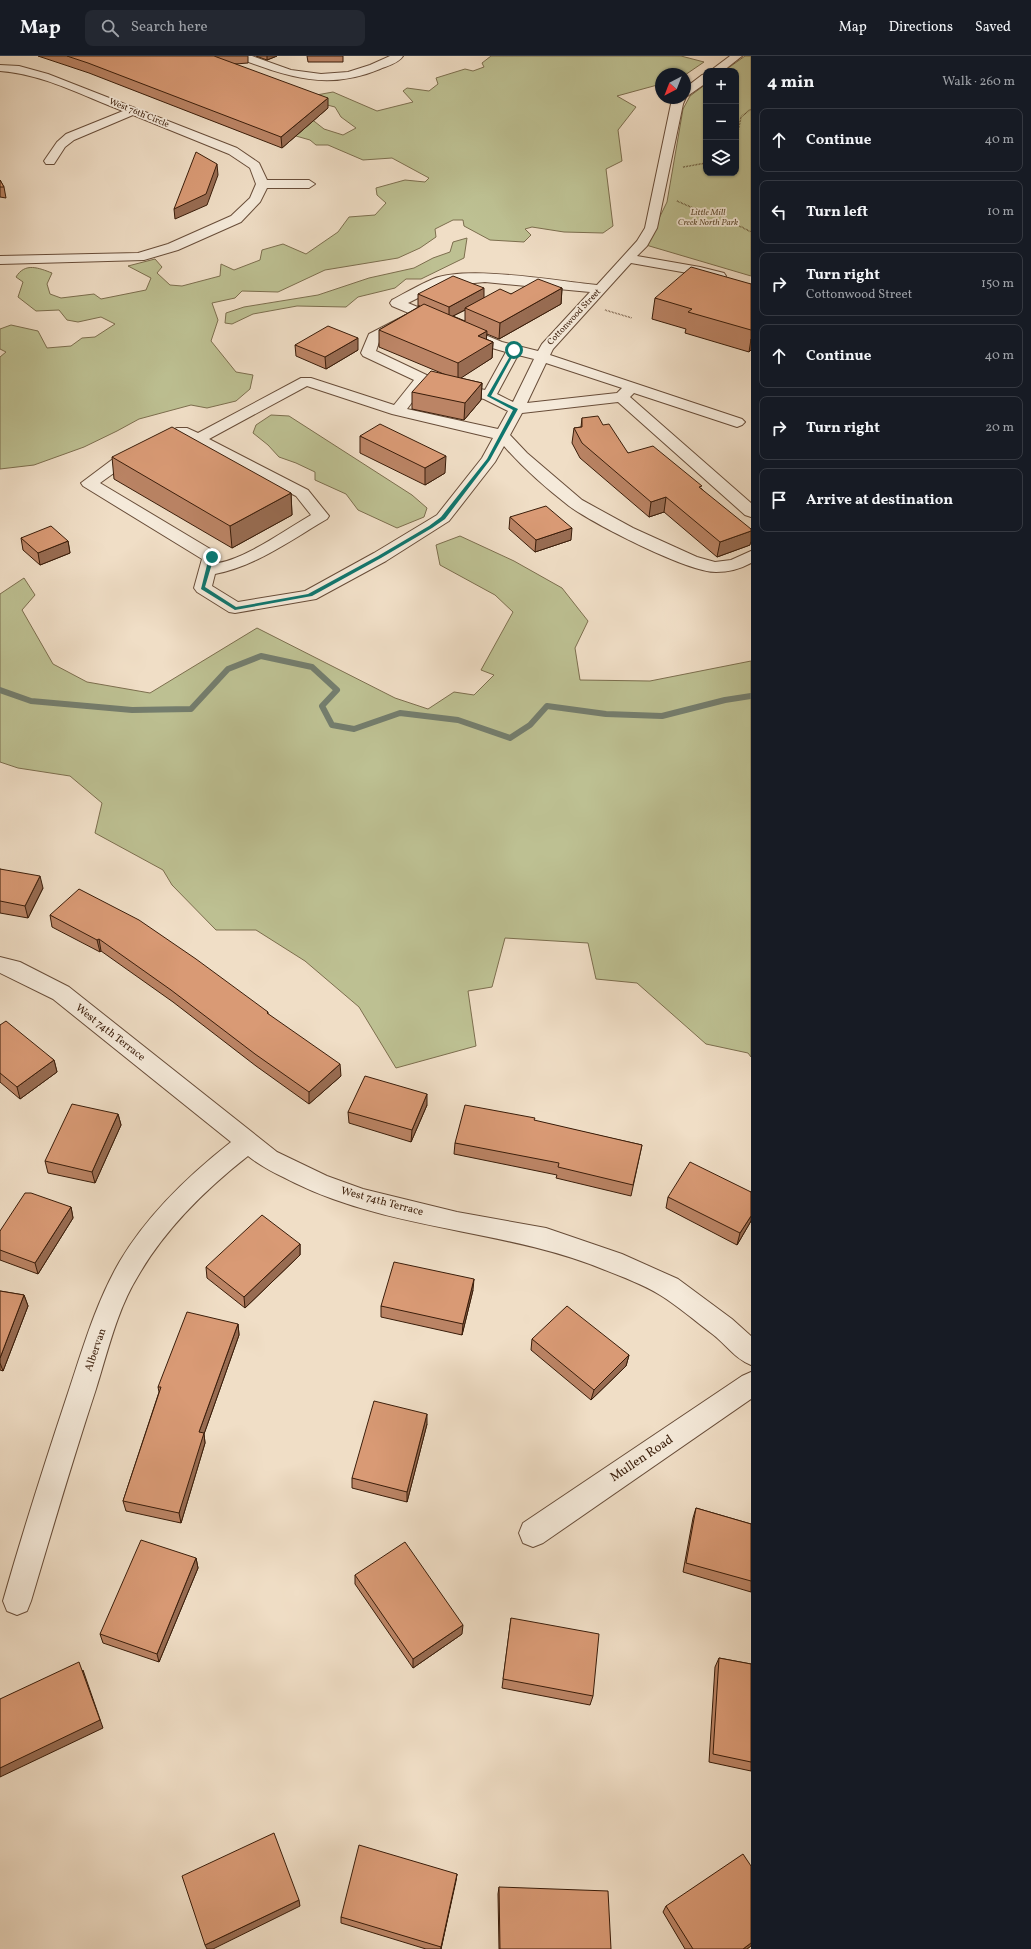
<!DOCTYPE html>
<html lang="en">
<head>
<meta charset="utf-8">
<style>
	:root { --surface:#171b24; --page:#242831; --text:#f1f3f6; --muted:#9ea1a6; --line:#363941 }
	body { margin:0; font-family:Vollkorn,serif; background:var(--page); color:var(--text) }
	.controls { position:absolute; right:12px; top:12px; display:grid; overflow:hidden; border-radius:8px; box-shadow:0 1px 3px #0004 }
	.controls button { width:36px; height:36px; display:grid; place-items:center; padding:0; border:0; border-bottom:1px solid var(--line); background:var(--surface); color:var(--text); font:20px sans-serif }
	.compass { position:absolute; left:655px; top:12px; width:36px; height:36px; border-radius:50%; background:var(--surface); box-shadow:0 1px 3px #0004; rotate:222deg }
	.stop { position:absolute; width:12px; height:12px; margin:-9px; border:3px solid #0f766e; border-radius:50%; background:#fff }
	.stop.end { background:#0f766e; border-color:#fff; box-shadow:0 1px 4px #0008 }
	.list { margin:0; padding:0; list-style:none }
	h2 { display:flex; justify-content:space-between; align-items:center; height:52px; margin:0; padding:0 16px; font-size:17px }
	h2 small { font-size:13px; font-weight:400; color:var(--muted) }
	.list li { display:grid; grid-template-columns:26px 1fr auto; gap:12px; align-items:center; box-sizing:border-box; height:64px; margin:0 8px 8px; padding:0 8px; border:1px solid var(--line); border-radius:8px }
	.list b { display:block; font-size:15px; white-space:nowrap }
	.list p { margin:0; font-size:13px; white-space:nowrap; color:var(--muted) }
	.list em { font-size:13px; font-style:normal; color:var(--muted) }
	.icon { flex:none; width:22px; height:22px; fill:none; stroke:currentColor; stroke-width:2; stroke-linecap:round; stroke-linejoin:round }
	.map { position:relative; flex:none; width:751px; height:1893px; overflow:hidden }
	header { display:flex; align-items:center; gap:24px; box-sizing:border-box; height:56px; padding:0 20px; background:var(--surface); border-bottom:1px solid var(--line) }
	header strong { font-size:19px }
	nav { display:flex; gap:22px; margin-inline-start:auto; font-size:14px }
	.search { width:280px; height:36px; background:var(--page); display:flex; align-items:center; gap:10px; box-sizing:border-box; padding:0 14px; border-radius:8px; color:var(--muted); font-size:15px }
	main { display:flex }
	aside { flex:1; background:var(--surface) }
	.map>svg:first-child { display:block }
</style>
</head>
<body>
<header>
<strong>Map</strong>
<div class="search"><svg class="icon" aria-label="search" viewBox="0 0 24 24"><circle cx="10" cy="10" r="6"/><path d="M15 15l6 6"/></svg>Search here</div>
<nav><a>Map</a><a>Directions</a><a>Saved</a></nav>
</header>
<main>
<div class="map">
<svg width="751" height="1893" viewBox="0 0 751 1893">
	<rect width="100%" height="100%" fill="#f0dec6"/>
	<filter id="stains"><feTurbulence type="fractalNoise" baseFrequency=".005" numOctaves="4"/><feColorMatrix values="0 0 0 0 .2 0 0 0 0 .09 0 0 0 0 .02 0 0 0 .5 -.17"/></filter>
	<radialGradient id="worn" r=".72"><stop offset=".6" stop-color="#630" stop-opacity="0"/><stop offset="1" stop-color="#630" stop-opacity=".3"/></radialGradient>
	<g fill="#bdc092" stroke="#7c6e4e">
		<path d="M 491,0 L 681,0 L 704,6 L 685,19 L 661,18 L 661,28 L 617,40 L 636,51 L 618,74 L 622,105 L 606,113 L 613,170 L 603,177 L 564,176 L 532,171 L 525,173 L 531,179 L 524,186 L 490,184 L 464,170 L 463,164 L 453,164 L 435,173 L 436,181 L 420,192 L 398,202 L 325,214 L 278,236 L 242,235 L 235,242 L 212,247 L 218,264 L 211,285 L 236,316 L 253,319 L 250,333 L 236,345 L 207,352 L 191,349 L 139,363 L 117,375 L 84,391 L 34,409 L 0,413 L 0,301 L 6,296 L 0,293 L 0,273 L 11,269 L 38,275 L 47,292 L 71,290 L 82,282 L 95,281 L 115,268 L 101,261 L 78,266 L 67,264 L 59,254 L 36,255 L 18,241 L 23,226 L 16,221 C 25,206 39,212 52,217 L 47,228 L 50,238 L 61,242 L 94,238 L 101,243 L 146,234 L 151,222 L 128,210 L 155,203 L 162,211 L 157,217 L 170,229 L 182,230 L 220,220 L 221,208 L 234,214 L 260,204 L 262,194 L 283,188 L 306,198 L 338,176 L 349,161 L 375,159 L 386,147 L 377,139 L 376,132 L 405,124 L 425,126 L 429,122 L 392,102 L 363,104 L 328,89 L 316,89 L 310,84 L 289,78 L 310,62 L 324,73 L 343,79 L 356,72 L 341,61 L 335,51 L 300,42 L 333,36 L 377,55 L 413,46 L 403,35 L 407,32 L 429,35 L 438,28 L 436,22 L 465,13 L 473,15 L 484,11 L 482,7 Z"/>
		<path d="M 745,0 L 751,0 L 751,220 L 646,189 L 667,146 L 683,53 L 690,40 L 706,28 L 706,117 L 736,117 L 736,15 L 724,15 Z"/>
		<path d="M 467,182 L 464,202 L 421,223 L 406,223 L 395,232 L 358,241 L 346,251 L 297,250 L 253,258 L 232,268 L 225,267 L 226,257 L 244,251 L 318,239 L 369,222 L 414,212 L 433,202 L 450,196 L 453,186 Z"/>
		<path d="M 271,359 L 289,360 L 412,439 L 427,452 L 424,461 L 397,472 L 358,454 L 346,438 L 315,424 L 315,416 L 296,407 L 279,401 L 268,389 L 253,377 L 256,369 Z"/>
		<path d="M 460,480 L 514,505 L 562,532 L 588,565 L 575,592 L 580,624 L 650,625 L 751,605 L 751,1001 L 748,997 L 706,988 L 637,927 L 596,923 L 588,887 L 505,882 L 492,931 L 468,935 L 476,990 L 396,1012 L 359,951 L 305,905 L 256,874 L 216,874 L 172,829 L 163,814 L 95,777 L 102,747 L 70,720 L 18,712 L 0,706 L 0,538 L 24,522 L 35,539 L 22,554 L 53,608 L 87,626 L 150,637 L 257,572 L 395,642 L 428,653 L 454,636 L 474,639 L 494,619 L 481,614 L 513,556 L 495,539 L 440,509 L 436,489 Z"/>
	</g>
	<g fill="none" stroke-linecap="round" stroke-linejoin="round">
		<path stroke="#747d6d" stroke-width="6" d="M 0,634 L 31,645 L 132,654 L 191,653 L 228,613 L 261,600 L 312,611 L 337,634 L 322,650 L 332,669 L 354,673 L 400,657 L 458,664 L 510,682 L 530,669 L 547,650 L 606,658 L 662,660 L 725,644 L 751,640"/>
		<g stroke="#684d39" stroke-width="2">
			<g id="minor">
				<path d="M 237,0 L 252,0 L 291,14 L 321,18 L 348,16 L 370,9 L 390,0 L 403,0 C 399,7 387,10 380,13 C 328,35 288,21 238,2 Z"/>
				<path d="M 730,0 L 742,0 L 723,15 L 710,15 Z"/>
				<path d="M 0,9 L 19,10 L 48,18 L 237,92 L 259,107 L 267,124 L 309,124 L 315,128 L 309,132 L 267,132 L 260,146 L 241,166 L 178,194 L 144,204 L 0,208 L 0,200 L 138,197 L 168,188 L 231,160 L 250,142 L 256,128 L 250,112 L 229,98 L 133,59 L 74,84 L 65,91 L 54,108 L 46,108 L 44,105 L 46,102 L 57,86 L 66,78 L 123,55 C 83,40 43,18 0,15 Z"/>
				<path d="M 706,18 L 706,27 L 686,41 L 683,48 L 657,172 L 647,190 L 637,200 L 700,211 L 724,217 L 726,220 L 724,223 L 719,224 L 699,219 L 631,207 L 553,293 L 550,299 L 742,363 L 745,366 L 742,369 L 737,371 L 634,337 L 630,341 L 751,447 L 751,461 L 745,459 L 618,346 L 522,357 L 510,379 L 527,397 L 582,444 L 633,472 L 697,501 L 715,506 L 731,504 L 751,495 L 751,507 C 740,513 729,516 716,516 C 687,516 594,468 569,450 C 546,432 523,412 504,390 L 495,406 L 449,465 L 386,505 L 316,543 L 235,557 L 229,556 L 197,536 L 194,532 L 202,503 L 83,430 L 81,427 L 113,403 L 177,372 L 187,372 L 198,377 L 301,322 L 311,322 L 394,349 L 414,324 L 363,300 L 361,297 L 369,278 L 406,259 L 411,260 L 413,263 L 411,266 L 380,283 L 376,295 L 435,323 L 485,334 L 506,296 L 492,292 L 392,250 L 390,247 L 392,244 C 405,237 419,229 433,223 C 468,209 556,225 597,229 L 637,185 L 645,172 L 671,48 L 675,42 L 685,42 L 685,32 L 702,19 ZM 485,226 L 590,236 L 542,288 L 538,295 L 502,286 L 408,247 L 442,230 ZM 518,299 L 534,303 L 513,346 L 497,338 ZM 546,307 L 622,332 L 617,337 L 527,347 ZM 425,329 L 484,343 L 508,355 L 498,373 L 407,353 ZM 307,330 L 392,358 L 493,382 L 482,402 L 437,459 L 374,497 L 305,535 L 238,546 L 212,530 L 215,518 C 256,510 291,484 327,463 L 329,460 L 308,434 L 209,383 ZM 182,381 L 296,440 L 311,459 C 285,474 247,502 218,507 L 219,501 L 217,497 L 100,427 L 125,409 Z"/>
				<path d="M 0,901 L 20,906 L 69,931 L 277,1096 L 327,1120 L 363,1133 L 457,1156 L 546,1172 L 622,1198 L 678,1223 L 732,1263 L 751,1280 L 751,1309 C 735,1303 725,1287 711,1277 C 695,1265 678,1250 660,1239 C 644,1229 623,1221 605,1214 C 506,1173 393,1175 295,1127 C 279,1119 263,1112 248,1100 C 206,1133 165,1173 138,1220 C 117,1254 108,1295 96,1333 C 73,1403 52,1474 31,1545 L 27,1555 L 17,1559 L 7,1555 L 3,1545 C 23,1475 45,1406 68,1337 C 83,1292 96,1246 120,1205 C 148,1158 189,1119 231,1086 L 53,943 L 0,917 Z"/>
				<path d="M 751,1316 L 751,1343 L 543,1487 L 533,1491 L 523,1487 L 519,1477 L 523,1467 L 742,1320 Z"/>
			</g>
		</g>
		<g stroke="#3a1d0a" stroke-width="1.5" stroke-dasharray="0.5 1" stroke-linecap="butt">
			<path d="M 736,85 L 741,61 L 751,53"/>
			<path d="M 683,111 L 706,107"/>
			<path d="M 677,145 L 693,152 L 715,157 L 751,176"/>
			<path d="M 605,254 L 632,262"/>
		</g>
		<use href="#minor" fill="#f5eada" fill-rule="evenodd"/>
	</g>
	<g fill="#bb8465" stroke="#3a1d0a" fill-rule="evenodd">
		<path d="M 38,0 L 248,0 L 248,7 L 235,8 L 328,52 L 282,92 L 89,17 Z"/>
		<path d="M 256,0 L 277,0 L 267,4 Z"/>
		<path d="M 307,0 L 343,0 L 343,6 L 308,6 Z"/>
		<path d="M 0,124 L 4,131 L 6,142 L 0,141 Z"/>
		<path d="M 751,228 L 751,294 L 749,296 L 685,277 L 686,273 L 652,263 L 655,242 Z"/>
		<path d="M 562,232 L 561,248 L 499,283 L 487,278 L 486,283 L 493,286 L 492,302 L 460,322 L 482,327 L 481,344 L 464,364 L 412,353 L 412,336 L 446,319 L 379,291 L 379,274 L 420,250 L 418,250 L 418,238 L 484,242 L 511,238 ZM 465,254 L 465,265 L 453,260 Z"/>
		<path d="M 295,289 L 358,294 L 326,313 L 296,300 Z"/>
		<path d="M 582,362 L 603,369 L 628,397 L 702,433 L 750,489 L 717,501 L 664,456 L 649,461 L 580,402 L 572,387 L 574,372 L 581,371 Z"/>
		<path d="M 360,380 L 445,417 L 425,429 L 360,397 Z"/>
		<path d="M 112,401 L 291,437 L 292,459 L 232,492 L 114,423 Z"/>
		<path d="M 510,461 L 571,484 L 535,496 L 509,473 Z"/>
		<path d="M 21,482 L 68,485 L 70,497 L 40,509 L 23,494 Z"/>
		<path d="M 0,813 L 43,832 L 28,862 L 0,857 Z"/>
		<path d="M 50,859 L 268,956 L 268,958 L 341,1020 L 309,1048 L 256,1010 L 173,946 L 101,895 L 100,896 L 52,871 Z"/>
		<path d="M 0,969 L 54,1004 L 57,1016 L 20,1043 L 0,1026 Z"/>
		<path d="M 427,1049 L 411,1086 L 349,1067 L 348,1056 Z"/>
		<path d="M 118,1058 L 121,1069 L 95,1127 L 48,1117 L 45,1105 Z"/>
		<path d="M 534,1065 L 642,1089 L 631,1140 L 556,1122 L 557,1119 L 454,1098 L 455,1087 Z"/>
		<path d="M 751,1136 L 751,1165 L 737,1189 L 666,1152 L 668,1141 Z"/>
		<path d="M 71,1151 L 73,1162 L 38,1218 L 0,1204 L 0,1175 Z"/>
		<path d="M 300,1188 L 300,1199 L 245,1252 L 207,1222 L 206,1211 Z"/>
		<path d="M 473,1234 L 462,1279 L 381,1261 L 381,1250 Z"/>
		<path d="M 0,1235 L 24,1239 L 28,1250 L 3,1315 L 0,1314 Z"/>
		<path d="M 238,1268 L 239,1279 L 204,1378 L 205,1387 L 181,1467 L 126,1455 L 123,1445 L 159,1336 L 158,1331 Z"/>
		<path d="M 532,1283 L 629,1299 L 626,1310 L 591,1344 L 531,1294 Z"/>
		<path d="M 427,1368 L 407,1446 L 352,1432 L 352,1422 Z"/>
		<path d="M 696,1452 L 751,1468 L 751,1536 L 683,1516 L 693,1462 Z"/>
		<path d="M 196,1502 L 198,1512 L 159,1606 L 103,1587 L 100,1578 Z"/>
		<path d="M 355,1519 L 462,1578 L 413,1612 L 355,1528 Z"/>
		<path d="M 511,1562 L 593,1640 L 590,1649 L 502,1632 Z"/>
		<path d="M 719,1602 L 751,1608 L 751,1715 L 709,1706 L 715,1611 Z"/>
		<path d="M 457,1818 L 441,1893 L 426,1893 L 341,1867 L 341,1861 Z"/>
		<path d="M 499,1831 L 611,1893 L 499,1893 L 498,1838 Z"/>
		<path d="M 666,1850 L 751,1890 L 747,1893 L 685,1893 L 663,1856 Z"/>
	</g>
	<g fill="#986c52" stroke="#3a1d0a">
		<path d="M 267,0 L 277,0 L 267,4 Z"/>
		<path d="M 328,42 L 328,52 L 282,92 L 281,81 Z"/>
		<path d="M 217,108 L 218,119 L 207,149 L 175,163 L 174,153 Z"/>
		<path d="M 484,232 L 484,243 L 465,252 L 465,254 L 449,262 L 449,251 Z"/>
		<path d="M 562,232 L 561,248 L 499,283 L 500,267 Z"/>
		<path d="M 487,275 L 486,290 L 493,286 L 492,302 L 458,324 L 458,307 L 478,280 Z"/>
		<path d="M 358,282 L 358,294 L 326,313 L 325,301 Z"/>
		<path d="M 751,283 L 751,294 L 749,296 Z"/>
		<path d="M 482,327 L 481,344 L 464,364 L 465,347 Z"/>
		<path d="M 446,400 L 445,417 L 425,429 L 425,412 Z"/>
		<path d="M 291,437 L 292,459 L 232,492 L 230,470 Z"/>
		<path d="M 666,441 L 664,456 L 649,461 L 651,446 Z"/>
		<path d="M 572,472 L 571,484 L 535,496 L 536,484 Z"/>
		<path d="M 751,475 L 751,485 L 750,489 L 717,501 L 720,486 Z"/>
		<path d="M 68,485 L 70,497 L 40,509 L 38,497 Z"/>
		<path d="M 40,820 L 43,832 L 28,862 L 25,850 Z"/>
		<path d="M 99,883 L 101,895 L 100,896 L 97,884 Z"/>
		<path d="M 54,1004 L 57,1016 L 20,1043 L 17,1031 Z"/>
		<path d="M 340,1008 L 341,1020 L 309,1048 L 309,1036 Z"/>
		<path d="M 427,1038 L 427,1049 L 411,1086 L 412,1074 Z"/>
		<path d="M 118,1058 L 121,1069 L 95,1127 L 92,1116 Z"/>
		<path d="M 71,1151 L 73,1162 L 38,1218 L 35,1207 Z"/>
		<path d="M 751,1160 L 751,1165 L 737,1189 L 740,1177 Z"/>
		<path d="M 300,1188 L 300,1199 L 245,1252 L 244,1241 Z"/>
		<path d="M 474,1223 L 473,1234 L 462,1279 L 463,1268 Z"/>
		<path d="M 24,1239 L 28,1250 L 3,1315 L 0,1307 L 0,1302 Z"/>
		<path d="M 238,1268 L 239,1279 L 204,1378 L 205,1387 L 181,1467 L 179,1457 L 199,1376 Z"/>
		<path d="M 629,1299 L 626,1310 L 591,1344 L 594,1334 Z"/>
		<path d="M 427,1358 L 427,1368 L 407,1446 L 407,1436 Z"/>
		<path d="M 196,1502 L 198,1512 L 159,1606 L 157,1598 Z"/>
		<path d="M 463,1569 L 462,1578 L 413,1612 L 413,1603 Z"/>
		<path d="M 83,1614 L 103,1672 L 0,1721 L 0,1712 Z"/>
		<path d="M 457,1818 L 456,1825 L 441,1893 L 441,1891 Z"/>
		<path d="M 299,1844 L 300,1850 L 213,1893 L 207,1893 L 205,1889 Z"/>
		<path d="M 751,1887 L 751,1890 L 747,1893 L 743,1893 Z"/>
	</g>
	<g fill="#d99a75" stroke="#3a1d0a">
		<path d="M 67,0 L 214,0 L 328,42 L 281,81 L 88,7 Z"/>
		<path d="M 196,96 L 217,108 L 206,138 L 174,153 Z"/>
		<path d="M 0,124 L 4,131 L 0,131 Z"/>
		<path d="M 691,211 L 751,228 L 751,274 L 688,256 L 692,253 L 655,242 Z"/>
		<path d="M 453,220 L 484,232 L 449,251 L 418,238 Z"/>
		<path d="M 538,223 L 562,232 L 500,267 L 465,252 L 500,233 L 511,238 Z"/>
		<path d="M 424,248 L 487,275 L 478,280 L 493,286 L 458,307 L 379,274 Z"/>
		<path d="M 328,270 L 358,282 L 325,301 L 295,289 Z"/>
		<path d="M 431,315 L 482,327 L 465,347 L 412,336 Z"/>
		<path d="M 598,360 L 603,369 L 609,368 L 628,397 L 653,390 L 702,430 L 699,431 L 751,473 L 751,475 L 720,486 L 666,441 L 651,446 L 582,387 L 574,372 L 582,371 L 582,362 Z"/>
		<path d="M 380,368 L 446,400 L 425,412 L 360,380 Z"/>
		<path d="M 172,371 L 291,437 L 230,470 L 112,401 Z"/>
		<path d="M 546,450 L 572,472 L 536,484 L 510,461 Z"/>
		<path d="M 51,470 L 68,485 L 38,497 L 21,482 Z"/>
		<path d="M 0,813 L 40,820 L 25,850 L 0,845 Z"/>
		<path d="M 79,833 L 139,864 L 196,903 L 268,956 L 267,957 L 340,1008 L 309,1036 L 255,998 L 171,934 L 99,883 L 97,884 L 50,859 Z"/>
		<path d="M 6,965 L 54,1004 L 17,1031 L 0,1017 L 0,969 Z"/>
		<path d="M 365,1020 L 427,1038 L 412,1074 L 348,1056 Z"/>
		<path d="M 72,1048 L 118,1058 L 92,1116 L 45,1105 Z"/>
		<path d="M 465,1049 L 535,1062 L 534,1064 L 642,1089 L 633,1129 L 558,1111 L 559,1107 L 455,1087 Z"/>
		<path d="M 690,1106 L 751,1136 L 751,1160 L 740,1177 L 668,1141 Z"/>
		<path d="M 25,1137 L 31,1137 L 71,1151 L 35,1207 L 0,1194 L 0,1175 Z"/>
		<path d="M 262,1159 L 300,1188 L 244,1241 L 206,1211 Z"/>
		<path d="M 394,1206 L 474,1223 L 463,1268 L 381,1250 Z"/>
		<path d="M 0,1235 L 24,1239 L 0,1302 Z"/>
		<path d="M 567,1250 L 629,1299 L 594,1334 L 532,1283 Z"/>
		<path d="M 187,1256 L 238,1268 L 199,1376 L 204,1377 L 179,1457 L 123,1445 L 161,1331 L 158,1331 Z"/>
		<path d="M 374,1345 L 427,1358 L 407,1436 L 352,1422 Z"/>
		<path d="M 696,1452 L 751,1468 L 751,1525 L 686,1507 Z"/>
		<path d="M 141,1484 L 196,1502 L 157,1598 L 100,1578 Z"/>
		<path d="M 405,1486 L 463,1569 L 413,1603 L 355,1519 Z"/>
		<path d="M 511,1562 L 599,1578 L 593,1640 L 503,1623 Z"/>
		<path d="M 719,1602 L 751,1608 L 751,1706 L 713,1698 Z"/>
		<path d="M 79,1606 L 100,1664 L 0,1712 L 0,1643 Z"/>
		<path d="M 274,1777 L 299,1844 L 205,1889 L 182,1820 Z"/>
		<path d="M 359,1789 L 457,1818 L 441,1891 L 341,1861 Z"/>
		<path d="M 743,1798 L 751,1810 L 751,1887 L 743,1893 L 693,1893 L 666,1850 Z"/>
		<path d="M 499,1831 L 608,1835 L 611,1893 L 500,1893 Z"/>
	</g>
	<path fill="#0f766e" d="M 514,293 L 516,294 L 491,340 L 518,353 L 490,404 L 445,463 L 432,472 L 381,502 L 312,540 L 235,554 L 201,533 L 209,501 L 212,499 L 214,501 L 205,531 L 236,551 L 308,538 L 378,500 L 429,470 L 441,461 L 487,403 L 513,354 L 487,340 Z"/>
	<g text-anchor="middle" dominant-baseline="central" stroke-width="3.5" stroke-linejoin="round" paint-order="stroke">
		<g font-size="9" fill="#3a1d0a" stroke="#f5eada">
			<text transform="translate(139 57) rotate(22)">West 76th Circle</text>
			<text transform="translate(574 261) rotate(-47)">Cottonwood Street</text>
		</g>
		<g font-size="9" font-style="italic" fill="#614e33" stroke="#f5eada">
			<text x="708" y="156">Little Mill<tspan x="708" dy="10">Creek North Park</tspan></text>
		</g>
		<g font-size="11" fill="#3a1d0a" stroke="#f5eada">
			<text transform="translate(110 977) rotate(38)">West 74th Terrace</text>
			<text transform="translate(382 1146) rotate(15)">West 74th Terrace</text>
			<text transform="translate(96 1294) rotate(-71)">Albervan</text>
		</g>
		<g font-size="13" fill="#3a1d0a" stroke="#f5eada">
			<text transform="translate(642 1403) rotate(-34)">Mullen Road</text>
		</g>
	</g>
	<rect width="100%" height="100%" filter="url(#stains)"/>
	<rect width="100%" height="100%" fill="url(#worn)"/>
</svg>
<div class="controls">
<button>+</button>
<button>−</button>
<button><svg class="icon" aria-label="layers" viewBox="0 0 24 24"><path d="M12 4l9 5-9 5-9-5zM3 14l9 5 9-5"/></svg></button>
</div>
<svg class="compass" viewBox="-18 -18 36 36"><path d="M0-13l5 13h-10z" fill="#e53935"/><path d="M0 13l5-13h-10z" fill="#9ea1a6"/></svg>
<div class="stop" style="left:514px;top:294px"></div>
<div class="stop end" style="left:212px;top:501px"></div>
</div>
<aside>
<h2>4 min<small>Walk · 260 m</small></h2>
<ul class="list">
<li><svg class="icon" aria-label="ahead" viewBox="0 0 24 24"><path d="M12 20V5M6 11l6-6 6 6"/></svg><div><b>Continue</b></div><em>40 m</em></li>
<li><svg class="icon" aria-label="left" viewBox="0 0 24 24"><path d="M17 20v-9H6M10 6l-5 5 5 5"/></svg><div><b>Turn left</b></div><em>10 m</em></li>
<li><svg class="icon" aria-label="right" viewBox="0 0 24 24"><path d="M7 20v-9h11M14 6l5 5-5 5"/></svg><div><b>Turn right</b><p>Cottonwood Street</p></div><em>150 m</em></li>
<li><svg class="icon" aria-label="ahead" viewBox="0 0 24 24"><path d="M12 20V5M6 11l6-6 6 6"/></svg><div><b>Continue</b></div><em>40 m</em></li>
<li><svg class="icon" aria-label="right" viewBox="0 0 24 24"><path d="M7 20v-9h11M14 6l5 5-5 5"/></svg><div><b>Turn right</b></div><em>20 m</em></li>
<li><svg class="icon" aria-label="arrive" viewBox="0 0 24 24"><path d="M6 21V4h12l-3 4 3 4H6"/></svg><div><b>Arrive at destination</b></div></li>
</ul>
</aside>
</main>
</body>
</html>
